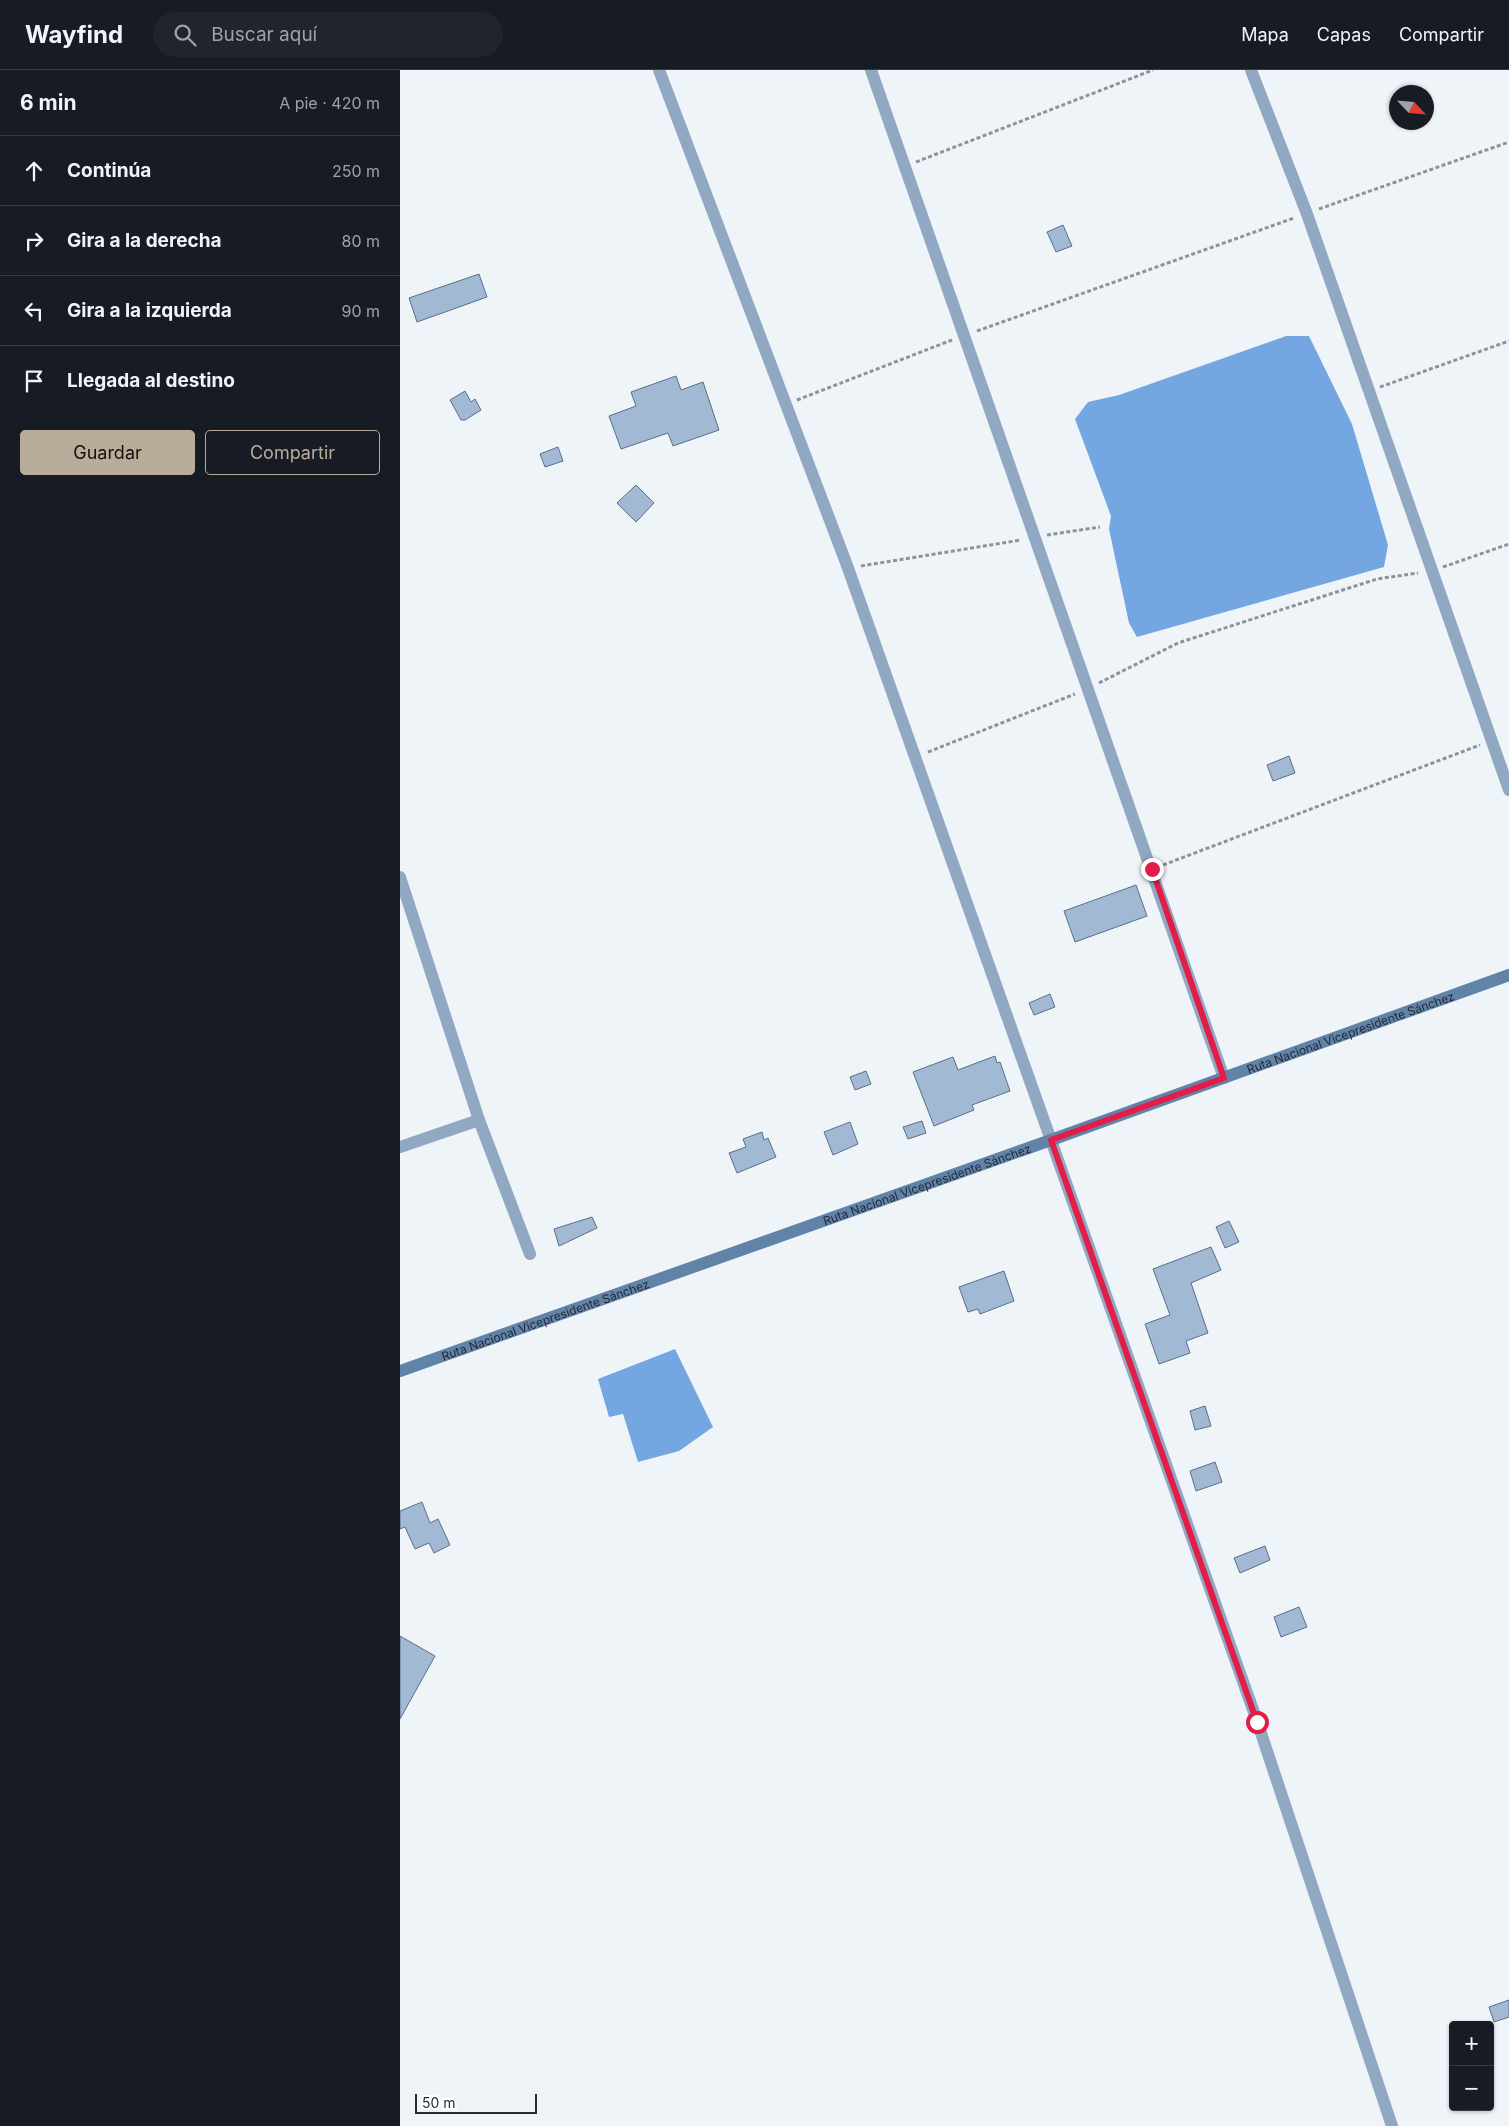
<!DOCTYPE html>
<html lang="es">
<head>
<meta charset="utf-8">
<style>
	:root { --surface:#171b24; --page:#20242c; --text:#f1f3f6; --muted:#9ea1a6; --line:#363941; --accent:#baac9b }
	body { margin:0; font-family:Inter,sans-serif; background:var(--page); color:var(--text) }
	.controls { position:absolute; right:15px; bottom:15px; display:grid; overflow:hidden; border-radius:5px; box-shadow:0 1px 4px #0004 }
	.controls button { width:45px; height:45px; display:grid; place-items:center; padding:0; border:0; border-bottom:1px solid var(--line); background:var(--surface); color:var(--text); font:25px sans-serif }
	.compass { position:absolute; left:989px; top:15px; width:45px; height:45px; border-radius:50%; background:var(--surface); box-shadow:0 1px 4px #0004; rotate:116deg }
	.scale { position:absolute; left:15px; bottom:12px; width:122px; box-sizing:border-box; padding-left:5px; border:2px solid #222b35; border-top:0; font-size:14px; line-height:18px; white-space:nowrap; color:#222b35; -webkit-text-stroke:4px #fff; paint-order:stroke }
	.stop { position:absolute; width:15px; height:15px; margin:-11px; border:4px solid #e11d48; border-radius:50%; background:#fff }
	.stop.end { background:#e11d48; border-color:#fff; box-shadow:0 1px 5px #0008 }
	.list { margin:0; padding:0; list-style:none }
	h2 { display:flex; justify-content:space-between; align-items:center; height:65px; margin:0; padding:0 20px; font-size:21px }
	h2 small { font-size:16px; font-weight:400; color:var(--muted) }
	.list li { display:grid; grid-template-columns:32px 1fr auto; gap:15px; align-items:center; box-sizing:border-box; height:70px; padding:0 20px; border-top:1px solid var(--line) }
	.list b { display:block; font-size:19px; white-space:nowrap }
	.list em { font-size:16px; font-style:normal; color:var(--muted) }
	.actions { display:flex; gap:10px; padding:15px 20px }
	.actions a { flex:1; padding:11px 0; border:1px solid var(--accent); border-radius:5px; text-align:center; font-size:18px; color:var(--accent) }
	.actions .main { background:var(--accent); color:#111 }
	.icon { flex:none; width:28px; height:28px; fill:none; stroke:currentColor; stroke-width:2; stroke-linecap:round; stroke-linejoin:round }
	.map { position:relative; flex:none; width:1109px; height:2056px; overflow:hidden }
	header { display:flex; align-items:center; gap:30px; box-sizing:border-box; height:70px; padding:0 25px; background:var(--surface); border-bottom:1px solid var(--line) }
	header strong { font-size:24px }
	nav { display:flex; gap:28px; margin-inline-start:auto; font-size:18px }
	.search { width:350px; height:45px; background:var(--page); display:flex; align-items:center; gap:12px; box-sizing:border-box; padding:0 18px; border-radius:28px; color:var(--muted); font-size:19px }
	main { display:flex }
	aside { flex:1; background:var(--surface) }
	.map>svg:first-child { display:block }
</style>
</head>
<body>
<header>
<strong>Wayfind</strong>
<div class="search"><svg class="icon" aria-label="search" viewBox="0 0 24 24"><circle cx="10" cy="10" r="6"/><path d="M15 15l6 6"/></svg>Buscar aquí</div>
<nav><a>Mapa</a><a>Capas</a><a>Compartir</a></nav>
</header>
<main>
<aside>
<h2>6 min<small>A pie · 420 m</small></h2>
<ul class="list">
<li><svg class="icon" aria-label="ahead" viewBox="0 0 24 24"><path d="M12 20V5M6 11l6-6 6 6"/></svg><div><b>Continúa</b></div><em>250 m</em></li>
<li><svg class="icon" aria-label="right" viewBox="0 0 24 24"><path d="M7 20v-9h11M14 6l5 5-5 5"/></svg><div><b>Gira a la derecha</b></div><em>80 m</em></li>
<li><svg class="icon" aria-label="left" viewBox="0 0 24 24"><path d="M17 20v-9H6M10 6l-5 5 5 5"/></svg><div><b>Gira a la izquierda</b></div><em>90 m</em></li>
<li><svg class="icon" aria-label="arrive" viewBox="0 0 24 24"><path d="M6 21V4h12l-3 4 3 4H6"/></svg><div><b>Llegada al destino</b></div></li>
</ul>
<div class="actions"><a class="main">Guardar</a><a>Compartir</a></div>
</aside>
<div class="map">
<svg width="1109" height="2056" viewBox="0 0 1109 2056">
	<rect width="100%" height="100%" fill="#eff4f9"/>
	<g fill="#74a7e1">
		<path d="M 886,266 L 909,266 L 952,354 L 988,475 L 984,497 L 737,567 L 729,553 L 709,459 L 711,446 L 675,349 L 688,332 L 719,325 Z"/>
		<path d="M 275,1279 L 313,1357 L 279,1381 L 238,1392 L 223,1344 L 209,1347 L 198,1309 Z"/>
	</g>
	<g fill="#a2b9d4" stroke="#5a6f88">
		<path d="M 663,155 L 672,176 L 656,182 L 647,162 Z"/>
		<path d="M 79,204 L 87,227 L 17,252 L 9,228 Z"/>
		<path d="M 276,306 L 281,320 L 303,312 L 319,360 L 273,376 L 268,363 L 221,379 L 209,346 L 236,336 L 231,322 Z"/>
		<path d="M 65,321 L 71,332 L 75,329 L 81,340 L 65,350 L 61,350 L 50,330 Z"/>
		<path d="M 158,377 L 163,391 L 145,397 L 140,384 Z"/>
		<path d="M 236,415 L 254,433 L 236,452 L 217,433 Z"/>
		<path d="M 889,686 L 895,703 L 873,711 L 867,695 Z"/>
		<path d="M 736,815 L 747,846 L 675,872 L 664,841 Z"/>
		<path d="M 650,924 L 655,937 L 634,945 L 629,933 Z"/>
		<path d="M 595,986 L 597,993 L 600,992 L 610,1021 L 572,1035 L 574,1040 L 534,1056 L 513,1002 L 553,987 L 558,1000 Z"/>
		<path d="M 466,1001 L 471,1014 L 455,1020 L 450,1007 Z"/>
		<path d="M 522,1051 L 526,1063 L 508,1069 L 503,1057 Z"/>
		<path d="M 450,1052 L 458,1074 L 433,1085 L 424,1062 Z"/>
		<path d="M 362,1062 L 364,1070 L 368,1068 L 376,1087 L 337,1103 L 329,1083 L 346,1077 L 343,1069 Z"/>
		<path d="M 192,1147 L 197,1158 L 159,1176 L 154,1159 Z"/>
		<path d="M 829,1151 L 839,1172 L 825,1178 L 816,1157 Z"/>
		<path d="M 811,1177 L 821,1200 L 791,1213 L 808,1263 L 786,1271 L 790,1283 L 759,1294 L 745,1254 L 770,1245 L 753,1199 Z"/>
		<path d="M 604,1201 L 614,1231 L 580,1244 L 578,1239 L 568,1242 L 559,1217 Z"/>
		<path d="M 805,1336 L 811,1356 L 795,1360 L 790,1341 Z"/>
		<path d="M 815,1392 L 822,1412 L 796,1421 L 790,1401 Z"/>
		<path d="M 22,1432 L 30,1453 L 38,1449 L 50,1475 L 34,1483 L 29,1473 L 15,1479 L 5,1457 L 0,1459 L 0,1441 Z"/>
		<path d="M 865,1476 L 870,1490 L 840,1503 L 834,1488 Z"/>
		<path d="M 899,1537 L 907,1557 L 881,1567 L 874,1547 Z"/>
		<path d="M 0,1566 L 35,1586 L 0,1649 Z"/>
		<path d="M 1109,1930 L 1109,1947 L 1094,1952 L 1089,1937 Z"/>
	</g>
	<g fill="none" stroke-linecap="round" stroke-linejoin="round">
		<g stroke="#8c939a" stroke-width="3" stroke-dasharray="4 2.5" stroke-linecap="butt">
			<path d="M 516,92 L 753,0"/>
			<path d="M 919,139 L 1109,72"/>
			<path d="M 577,261 L 894,148"/>
			<path d="M 980,317 L 1109,271"/>
			<path d="M 397,330 L 552,270"/>
			<path d="M 647,465 L 700,457"/>
			<path d="M 461,496 L 621,470"/>
			<path d="M 1043,497 L 1109,474"/>
			<path d="M 699,613 L 778,573 L 977,509 L 1018,503"/>
			<path d="M 528,682 L 675,624"/>
			<path d="M 763,795 L 1080,675"/>
		</g>
		<g stroke="#91a8c2" stroke-width="12">
			<path d="M 259,0 L 448,498 L 857,1651 L 992,2056"/>
			<path d="M 471,0 L 824,1008"/>
			<path d="M 851,0 L 907,144 L 1109,720"/>
			<path d="M 0,807 L 79,1050 L 130,1184"/>
			<path d="M 0,1077 L 79,1050"/>
		</g>
		<path stroke="#6283a8" stroke-width="12" id="s1" d="M 0,1301 L 651,1070 L 1109,905"/>
	</g>
	<g fill="none" stroke-linecap="round" stroke-linejoin="round">
		<path stroke="#e11d48" stroke-width="6" d="M 752,799 L 824,1008 L 651,1070 L 857,1652"/>
	</g>
	<g text-anchor="middle" dominant-baseline="central" stroke-width="4" stroke-linejoin="round" paint-order="stroke">
		<g font-size="12" fill="#222b35" stroke="#fff">
			<text stroke="none"><textPath href="#s1" startOffset="1009">Ruta Nacional Vicepresidente Sánchez</textPath></text>
			<text stroke="none"><textPath href="#s1" startOffset="559">Ruta Nacional Vicepresidente Sánchez</textPath></text>
			<text stroke="none"><textPath href="#s1" startOffset="154">Ruta Nacional Vicepresidente Sánchez</textPath></text>
		</g>
	</g>
</svg>
<div class="controls">
<button>+</button>
<button>−</button>
</div>
<svg class="compass" viewBox="-18 -18 36 36"><path d="M0-13l5 13h-10z" fill="#e53935"/><path d="M0 13l5-13h-10z" fill="#9ea1a6"/></svg>
<div class="scale">50 m</div>
<div class="stop" style="left:857px;top:1652px"></div>
<div class="stop end" style="left:752px;top:799px"></div>
</div>
</main>
</body>
</html>
